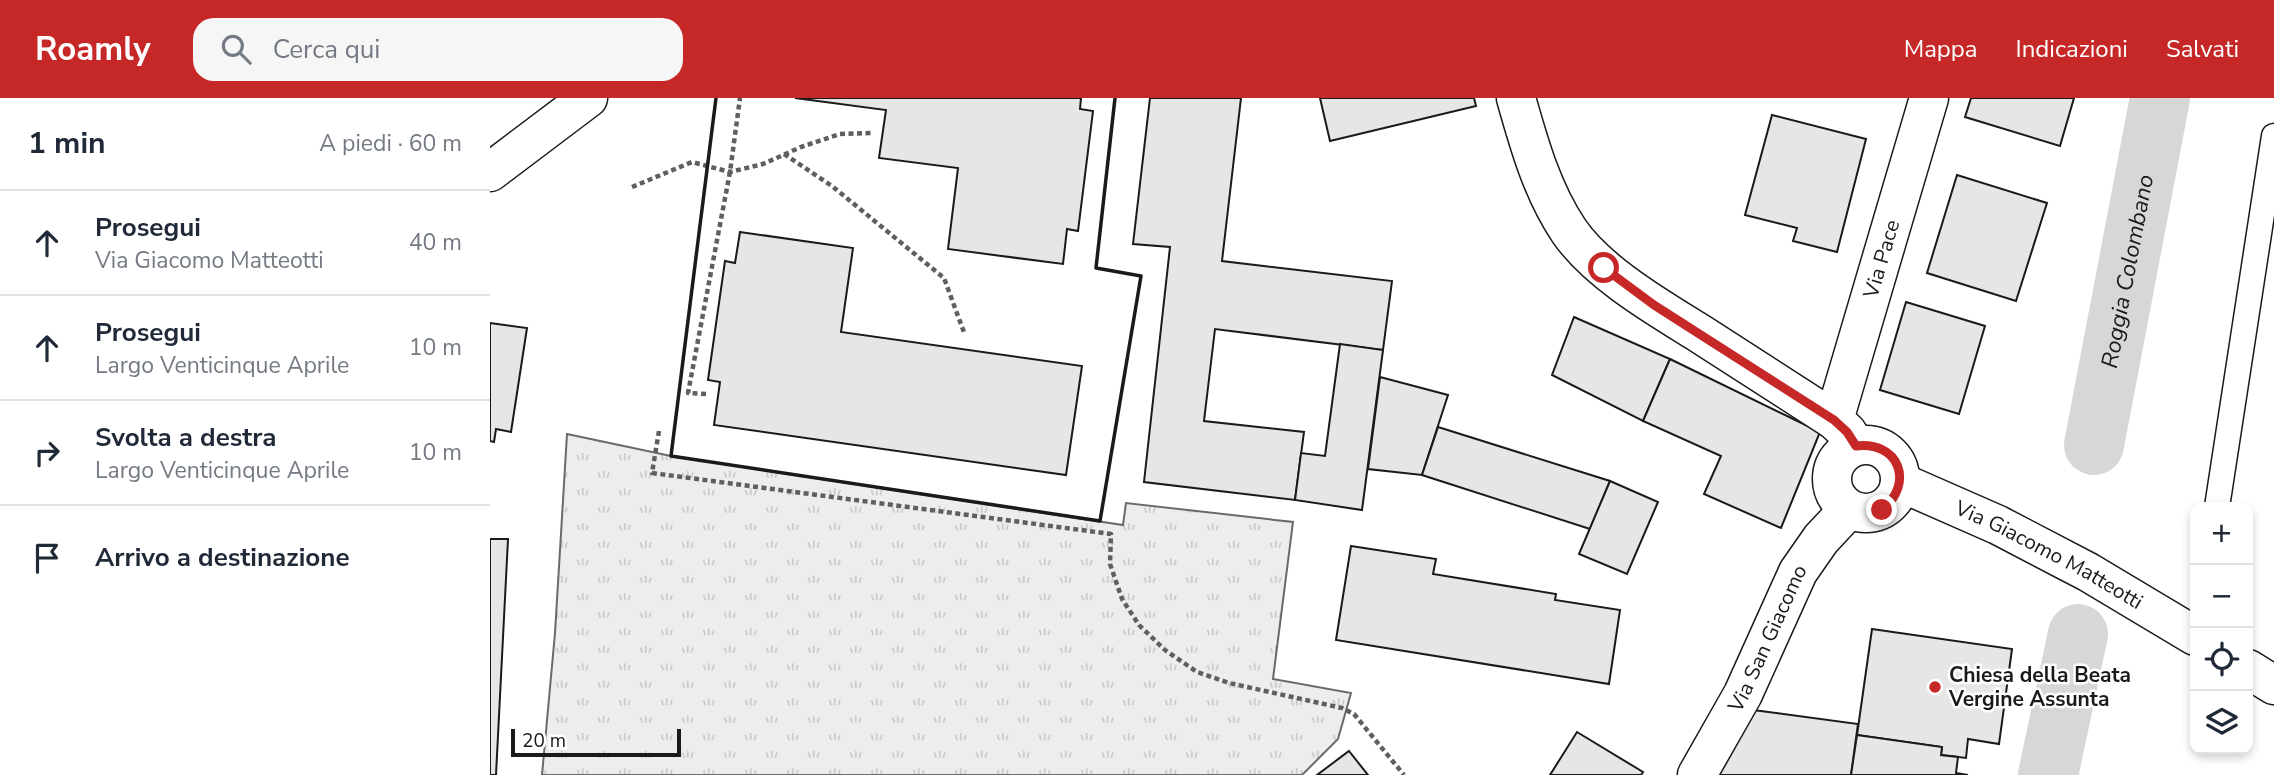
<!DOCTYPE html>
<html lang="it">
<head>
<meta charset="utf-8">
<style>
	:root { --surface:#fff; --page:#f6f6f7; --text:#1f2937; --muted:#747a83; --line:#e0e1e3; --accent:#c62828 }
	body { margin:0; font-family:"Nunito Sans",sans-serif; background:var(--page); color:var(--text) }
	.controls { position:absolute; right:21px; bottom:21px; display:grid; overflow:hidden; border-radius:14px; box-shadow:0 4px 10px #0003 }
	.controls button { width:63px; height:63px; display:grid; place-items:center; padding:0; border:0; border-bottom:2px solid var(--line); background:var(--surface); color:var(--text); font:35px sans-serif }
	.scale { position:absolute; left:21px; bottom:18px; width:170px; box-sizing:border-box; padding-left:7px; border:4px solid #1a1a1a; border-top:0; font-size:19px; line-height:24px; white-space:nowrap; color:#1a1a1a; -webkit-text-stroke:5px #fff; paint-order:stroke }
	.stop { position:absolute; width:21px; height:21px; margin:-16px; border:5px solid #c62828; border-radius:50%; background:#fff }
	.stop.end { background:#c62828; border-color:#fff; box-shadow:0 2px 7px #0008 }
	.list { margin:0; padding:0; list-style:none }
	h2 { display:flex; justify-content:space-between; align-items:center; height:91px; margin:0; padding:0 28px; font-size:30px }
	h2 small { font-size:23px; font-weight:400; color:var(--muted) }
	.list li { display:grid; grid-template-columns:46px 1fr auto; gap:21px; align-items:center; box-sizing:border-box; height:105px; padding:0 28px; border-top:2px solid var(--line) }
	.list b { display:block; font-size:26px; white-space:nowrap }
	.list p { margin:0; font-size:23px; white-space:nowrap; color:var(--muted) }
	.list em { font-size:23px; font-style:normal; color:var(--muted) }
	.icon { flex:none; width:38px; height:38px; fill:none; stroke:currentColor; stroke-width:2; stroke-linecap:round; stroke-linejoin:round }
	.map { position:relative; flex:none; width:1784px; height:677px; overflow:hidden }
	header { display:flex; align-items:center; gap:42px; box-sizing:border-box; height:98px; padding:0 35px; background:var(--accent); color:#fff }
	header strong { font-size:33px }
	nav { display:flex; gap:38px; margin-inline-start:auto; font-size:24px }
	.search { width:490px; height:63px; background:var(--page); display:flex; align-items:center; gap:18px; box-sizing:border-box; padding:0 24px; border-radius:21px; color:var(--muted); font-size:26px }
	main { display:flex }
	aside { flex:1; background:var(--surface) }
	.map>svg:first-child { display:block }
</style>
</head>
<body>
<header>
<strong>Roamly</strong>
<div class="search"><svg class="icon" aria-label="search" viewBox="0 0 24 24"><circle cx="10" cy="10" r="6"/><path d="M15 15l6 6"/></svg>Cerca qui</div>
<nav><a>Mappa</a><a>Indicazioni</a><a>Salvati</a></nav>
</header>
<main>
<aside>
<h2>1 min<small>A piedi · 60 m</small></h2>
<ul class="list">
<li><svg class="icon" aria-label="ahead" viewBox="0 0 24 24"><path d="M12 20V5M6 11l6-6 6 6"/></svg><div><b>Prosegui</b><p>Via Giacomo Matteotti</p></div><em>40 m</em></li>
<li><svg class="icon" aria-label="ahead" viewBox="0 0 24 24"><path d="M12 20V5M6 11l6-6 6 6"/></svg><div><b>Prosegui</b><p>Largo Venticinque Aprile</p></div><em>10 m</em></li>
<li><svg class="icon" aria-label="right" viewBox="0 0 24 24"><path d="M7 20v-9h11M14 6l5 5-5 5"/></svg><div><b>Svolta a destra</b><p>Largo Venticinque Aprile</p></div><em>10 m</em></li>
<li><svg class="icon" aria-label="arrive" viewBox="0 0 24 24"><path d="M6 21V4h12l-3 4 3 4H6"/></svg><div><b>Arrivo a destinazione</b></div></li>
</ul>
</aside>
<div class="map">
<svg width="1784" height="677" viewBox="0 0 1784 677">
	<defs>
		<pattern id="park-tufts" width="24" height="20" patternUnits="userSpaceOnUse" patternTransform="scale(1.75)"><rect width="24" height="20" fill="#ededed"/><path d="M3 7l-1-3M5 7V3M7 7l1-3M15 17l-1-3M17 17v-4M19 17l1-3" fill="none" stroke="#cbcbcb"/></pattern>
	</defs>
	<rect width="100%" height="100%" fill="#fff"/>
	<path fill="url(#park-tufts)" stroke="#6a6a6a" stroke-width="2" d="M 77,336 L 181,358 L 633,427 L 636,405 L 803,424 L 783,581 L 861,595 L 848,641 L 812,677 L 52,677 L 65,535 Z"/>
	<g fill="none" stroke-linecap="round" stroke-linejoin="round">
		<g stroke="#d7d7d7" stroke-width="60">
			<path id="s1" d="M 1604,347 L 1670,0"/>
			<path d="M 1558,677 L 1588,536"/>
		</g>
	</g>
	<g fill="#e6e6e6" stroke="#1a1a1a" stroke-width="2">
		<path d="M 305,0 L 591,0 L 590,11 L 603,13 L 588,133 L 577,131 L 573,166 L 458,151 L 468,70 L 389,60 L 396,12 Z"/>
		<path d="M 660,0 L 751,0 L 732,163 L 902,183 L 893,252 L 725,231 L 714,323 L 814,334 L 805,402 L 654,384 L 680,149 L 643,146 Z"/>
		<path d="M 830,0 L 984,0 L 986,8 L 840,43 Z"/>
		<path d="M 1481,0 L 1584,0 L 1570,48 L 1475,19 Z"/>
		<path d="M 1282,17 L 1376,41 L 1347,154 L 1303,143 L 1307,130 L 1255,117 Z"/>
		<path d="M 1467,77 L 1557,105 L 1526,203 L 1437,175 Z"/>
		<path d="M 250,134 L 363,150 L 351,234 L 592,268 L 576,377 L 224,327 L 230,284 L 218,282 L 235,163 L 245,165 Z"/>
		<path d="M 1416,204 L 1495,228 L 1469,316 L 1390,292 Z"/>
		<path d="M 1084,219 L 1180,261 L 1153,323 L 1062,277 Z"/>
		<path d="M 0,225 L 37,230 L 21,334 L 6,331 L 4,344 L 0,343 Z"/>
		<path d="M 850,246 L 893,252 L 872,412 L 805,402 L 811,355 L 835,358 Z"/>
		<path d="M 1180,261 L 1330,334 L 1291,430 L 1214,396 L 1231,358 L 1153,323 Z"/>
		<path d="M 890,279 L 958,297 L 932,377 L 878,371 Z"/>
		<path d="M 948,329 L 1120,383 L 1100,431 L 932,377 Z"/>
		<path d="M 1120,383 L 1168,404 L 1137,476 L 1089,456 Z"/>
		<path d="M 0,441 L 18,441 L 6,677 L 0,677 Z"/>
		<path d="M 861,448 L 946,461 L 943,476 L 1066,496 L 1065,502 L 1130,512 L 1119,586 L 846,542 Z"/>
		<path d="M 1382,531 L 1522,551 L 1509,646 L 1478,641 L 1476,660 L 1451,657 L 1452,649 L 1367,637 Z"/>
		<path d="M 1263,612 L 1368,626 L 1361,677 L 1229,677 Z"/>
		<path d="M 1087,634 L 1153,674 L 1151,677 L 1060,677 Z"/>
		<path d="M 1367,637 L 1452,649 L 1451,657 L 1468,659 L 1466,675 L 1478,677 L 1361,677 Z"/>
		<path d="M 859,653 L 878,677 L 827,677 Z"/>
	</g>
	<g fill="none" stroke-linecap="round" stroke-linejoin="round">
		<g stroke="#1a1a1a" stroke-width="27">
			<path id="service" d="M 1727,409 L 1784,38"/>
		</g>
		<g stroke="#1a1a1a" stroke-width="41">
			<g id="minor">
				<path d="M 1026,0 C 1039,46 1052,93 1079,133 C 1107,174 1167,209 1209,235 C 1254,264 1299,293 1344,322 L 1357,334 L 1366,348"/>
				<path d="M 0,74 L 98,0"/>
				<path id="s2" d="M 1344,322 L 1439,0"/>
				<circle cx="1376" cy="381" r="34"/>
				<path id="s3" d="M 1410,384 L 1508,427 L 1598,474 L 1705,538"/>
				<path d="M 1758,571 L 1784,587"/>
				<path id="s4" d="M 1207,677 L 1253,596 L 1308,474 L 1331,441 L 1359,411"/>
			</g>
		</g>
		<g stroke="#5f5f5f" stroke-width="4.5" stroke-dasharray="5 3.5" stroke-linecap="butt">
			<path d="M 294,56 L 342,88 L 454,180 L 475,237"/>
			<path d="M 142,89 L 202,64 L 240,74 L 273,66 L 311,49 L 350,36 L 382,35"/>
			<path d="M 216,296 L 198,295 L 240,74 L 250,0"/>
			<path d="M 169,333 L 162,375 L 621,436 L 620,466 L 632,501 L 649,527 L 675,552 L 707,574 L 739,585 L 852,610 L 864,616 L 914,677"/>
		</g>
		<use href="#service" stroke="#fff" stroke-width="24"/>
		<use href="#minor" stroke="#fff" stroke-width="38"/>
		<path stroke="#1a1a1a" stroke-width="3.5" d="M 226,0 L 181,358 L 610,423 L 651,178 L 606,170 L 625,0"/>
	</g>
	<g fill="none" stroke-linecap="round" stroke-linejoin="round">
		<path stroke="#c62828" stroke-width="9" d="M 1114,170 L 1164,207 L 1344,322 L 1357,334 L 1366,348 C 1409,343 1425,385 1392,412"/>
	</g>
	<circle fill="#c62828" stroke="#fff" stroke-width="2.5" cx="1445" cy="589" r="7"/>
	<g text-anchor="middle" dominant-baseline="central" stroke-width="5" stroke-linejoin="round" paint-order="stroke">
		<g font-size="21" fill="#1a1a1a" stroke="#fff">
			<text stroke="none"><textPath href="#s2" startOffset="168">Via Pace</textPath></text>
			<text stroke="none"><textPath href="#s3" startOffset="166">Via Giacomo Matteotti</textPath></text>
			<text stroke="none"><textPath href="#s4" startOffset="154">Via San Giacomo</textPath></text>
		</g>
		<g font-size="21" font-weight="bold" fill="#1a1a1a" stroke="#fff" text-anchor="start">
			<text x="1459" y="577">Chiesa della Beata<tspan x="1459" dy="24">Vergine Assunta</tspan></text>
		</g>
		<g font-size="23" font-style="italic" fill="#1a1a1a" stroke="#fff">
			<text stroke="none"><textPath href="#s1" startOffset="177">Roggia Colombano</textPath></text>
		</g>
	</g>
</svg>
<div class="controls">
<button>+</button>
<button>−</button>
<button><svg class="icon" aria-label="locate" viewBox="0 0 24 24"><circle cx="12" cy="12" r="6"/><path d="M12 2v4M12 18v4M2 12h4M18 12h4"/></svg></button>
<button><svg class="icon" aria-label="layers" viewBox="0 0 24 24"><path d="M12 4l9 5-9 5-9-5zM3 14l9 5 9-5"/></svg></button>
</div>
<div class="scale">20 m</div>
<div class="stop" style="left:1114px;top:170px"></div>
<div class="stop end" style="left:1392px;top:412px"></div>
</div>
</main>
</body>
</html>
